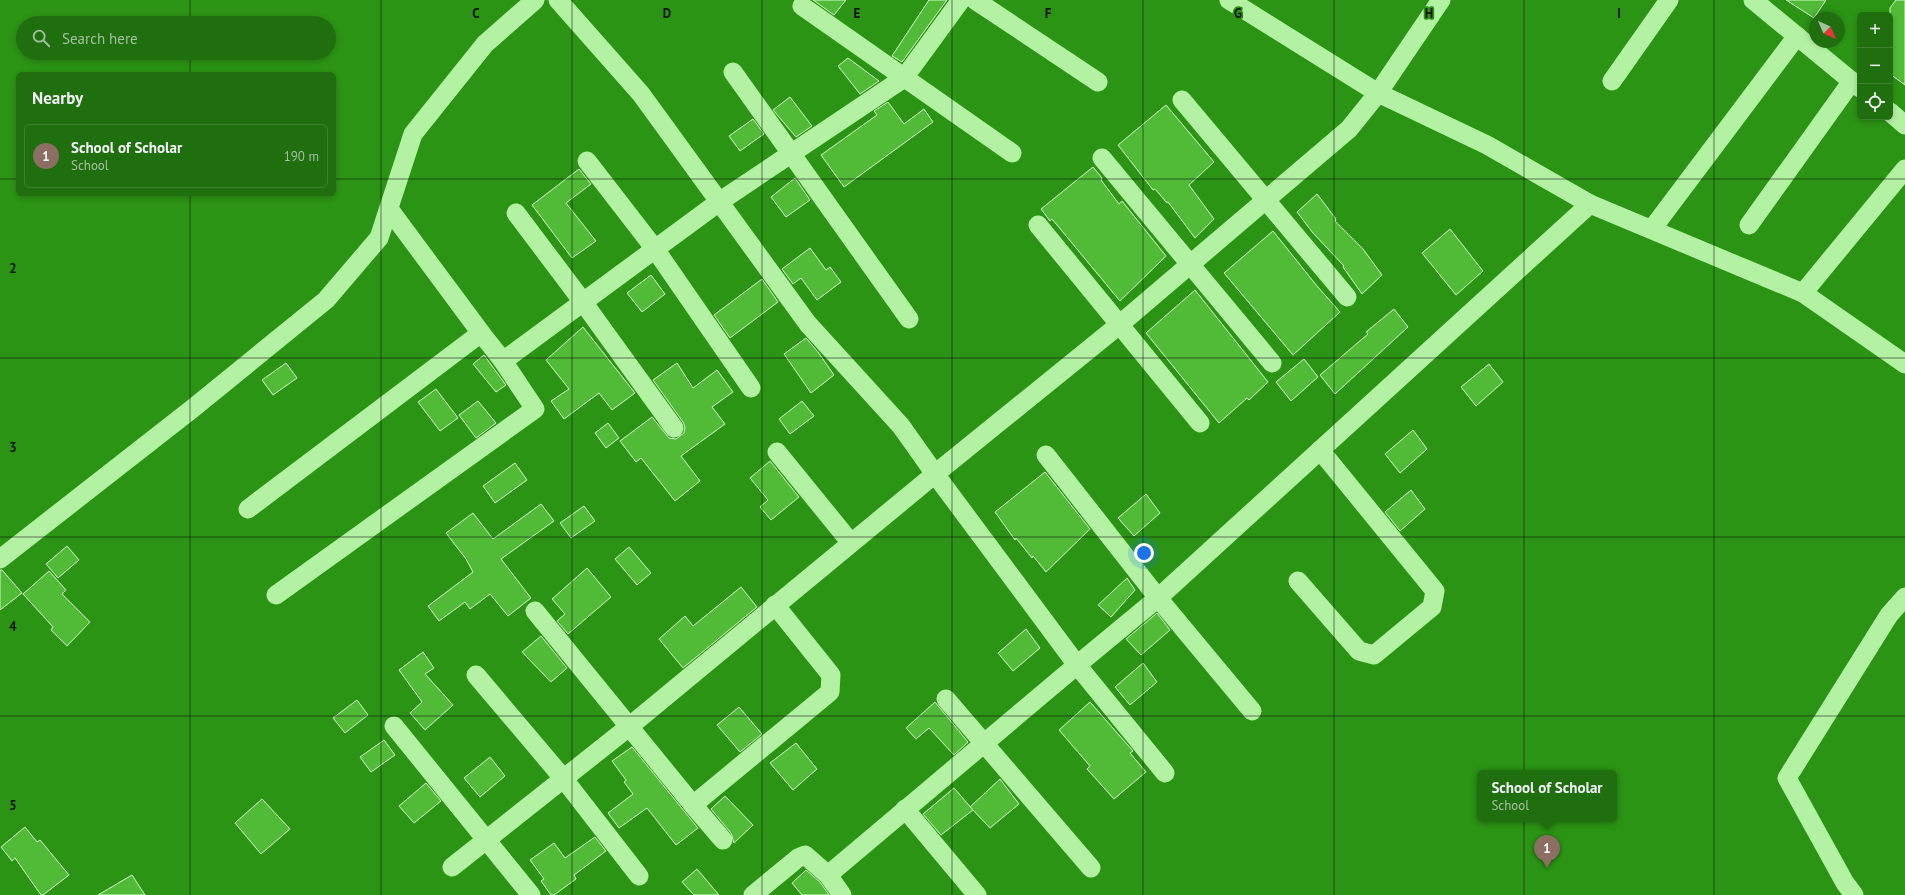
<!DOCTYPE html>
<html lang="en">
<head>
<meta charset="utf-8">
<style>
	:root { --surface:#206f0f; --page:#287418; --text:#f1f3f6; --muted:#a2c19e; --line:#3d812f; --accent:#f5b3fa }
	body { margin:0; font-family:"PT Sans",sans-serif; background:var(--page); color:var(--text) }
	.controls { position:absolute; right:12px; top:12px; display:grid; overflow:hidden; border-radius:6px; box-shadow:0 2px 6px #0003 }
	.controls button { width:36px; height:36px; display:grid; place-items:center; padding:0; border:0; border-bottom:1px solid var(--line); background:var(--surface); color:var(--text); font:20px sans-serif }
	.compass { position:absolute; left:1809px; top:12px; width:36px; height:36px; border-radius:50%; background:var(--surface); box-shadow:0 2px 6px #0003; rotate:135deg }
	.you { position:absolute; left:1144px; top:553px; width:14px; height:14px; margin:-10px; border:3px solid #fff; border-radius:50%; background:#1a73e8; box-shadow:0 0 0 6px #1a73e833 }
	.badge { display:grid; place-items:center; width:26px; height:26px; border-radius:50%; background:var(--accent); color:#fff; font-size:13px; font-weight:700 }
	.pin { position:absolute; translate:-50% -33px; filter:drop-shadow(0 1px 2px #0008) }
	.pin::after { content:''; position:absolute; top:21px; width:14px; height:12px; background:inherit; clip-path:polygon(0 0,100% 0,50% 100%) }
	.popup { position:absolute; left:1477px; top:770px; width:140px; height:52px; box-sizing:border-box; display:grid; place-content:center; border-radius:6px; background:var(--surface); filter:drop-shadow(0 1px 3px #0005); font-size:13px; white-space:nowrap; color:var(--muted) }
	.popup b { font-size:15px; color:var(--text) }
	.popup::after { content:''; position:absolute; left:50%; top:100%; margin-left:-8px; border:8px solid transparent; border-top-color:var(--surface) }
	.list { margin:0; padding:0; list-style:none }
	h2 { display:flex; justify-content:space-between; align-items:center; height:52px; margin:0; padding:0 16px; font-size:17px }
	h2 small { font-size:13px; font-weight:400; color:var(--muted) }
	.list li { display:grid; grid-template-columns:26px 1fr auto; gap:12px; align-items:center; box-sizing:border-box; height:64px; margin:0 8px 8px; padding:0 8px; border:1px solid var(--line); border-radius:6px }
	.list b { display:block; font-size:15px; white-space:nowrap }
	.list p { margin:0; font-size:13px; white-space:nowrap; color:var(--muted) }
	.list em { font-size:13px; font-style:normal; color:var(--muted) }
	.icon { flex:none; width:22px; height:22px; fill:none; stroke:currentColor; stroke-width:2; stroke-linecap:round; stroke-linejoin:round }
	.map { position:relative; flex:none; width:1905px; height:895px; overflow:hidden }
	.search { position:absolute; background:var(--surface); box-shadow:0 2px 6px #0003; left:16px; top:16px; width:320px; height:44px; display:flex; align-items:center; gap:10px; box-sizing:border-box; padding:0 14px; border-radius:22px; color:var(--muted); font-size:15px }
	.panel { position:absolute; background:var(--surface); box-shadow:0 2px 6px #0003; left:16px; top:72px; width:320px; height:124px; border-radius:6px }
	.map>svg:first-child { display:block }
</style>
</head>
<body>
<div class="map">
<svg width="1905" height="895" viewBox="0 0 1905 895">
	<rect width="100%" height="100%" fill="#2b9414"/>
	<g fill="#51bb38" stroke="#d5fccb">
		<path d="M 813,0 L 846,0 L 834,15 Z"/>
		<path d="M 929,0 L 947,0 L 902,62 L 892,56 Z"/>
		<path d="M 1786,0 L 1826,0 L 1814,18 Z"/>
		<path d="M 1896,0 L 1905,0 L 1905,85 L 1890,74 L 1890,8 Z"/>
		<path d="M 848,58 L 879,81 L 860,94 L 838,66 Z"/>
		<path d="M 790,97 L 812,126 L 796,137 L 773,110 Z"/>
		<path d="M 888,102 L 904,124 L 924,109 L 933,122 L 844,187 L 821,155 L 877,115 L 874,111 Z"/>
		<path d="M 1166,105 L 1214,162 L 1189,185 L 1214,219 L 1195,238 L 1168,202 L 1167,203 L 1155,189 L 1153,190 L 1118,145 Z"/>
		<path d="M 753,119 L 764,134 L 740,151 L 729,136 Z"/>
		<path d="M 1093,167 L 1102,178 L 1101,180 L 1119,204 L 1122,201 L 1166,256 L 1120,301 L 1052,219 L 1050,221 L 1041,209 Z"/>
		<path d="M 579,169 L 591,184 L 566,203 L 596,241 L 572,258 L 532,205 Z"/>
		<path d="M 795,178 L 810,200 L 786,217 L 771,197 Z"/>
		<path d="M 1317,194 L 1336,219 L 1335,221 L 1363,249 L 1382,275 L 1362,294 L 1343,267 L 1344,266 L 1313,233 L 1297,212 Z"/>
		<path d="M 1450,229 L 1483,271 L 1456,295 L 1422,253 Z"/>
		<path d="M 1273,231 L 1317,286 L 1340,312 L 1293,355 L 1224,273 Z"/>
		<path d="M 810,248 L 826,270 L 830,267 L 841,282 L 817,300 L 801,278 L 793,284 L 782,269 Z"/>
		<path d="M 651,275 L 665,294 L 642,312 L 627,293 Z"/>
		<path d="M 762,279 L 778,302 L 730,338 L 714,315 Z"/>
		<path d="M 1195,290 L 1268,382 L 1249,400 L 1247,398 L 1219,423 L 1146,333 Z"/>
		<path d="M 1394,309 L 1408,327 L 1335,394 L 1320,375 L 1368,334 L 1366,332 Z"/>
		<path d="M 583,327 L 635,393 L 612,410 L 599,393 L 564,419 L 551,401 L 569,389 L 546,360 Z"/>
		<path d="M 806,338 L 818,352 L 834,375 L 811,393 L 784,354 Z"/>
		<path d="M 484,355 L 506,385 L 496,392 L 473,364 Z"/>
		<path d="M 1304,359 L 1318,377 L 1291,401 L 1276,382 Z"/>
		<path d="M 286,363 L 297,378 L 273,395 L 262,380 Z"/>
		<path d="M 677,363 L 693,388 L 717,370 L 733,392 L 712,407 L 725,424 L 681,456 L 700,481 L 675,501 L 641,458 L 636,462 L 620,441 L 652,417 L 669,438 L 676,439 L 684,433 L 685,427 L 683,422 L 653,380 Z"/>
		<path d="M 1489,364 L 1503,382 L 1476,406 L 1461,387 Z"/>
		<path d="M 436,389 L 458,418 L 440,431 L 418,402 Z"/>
		<path d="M 478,401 L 496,423 L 476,438 L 459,415 Z"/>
		<path d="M 802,401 L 814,416 L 790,434 L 779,419 Z"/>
		<path d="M 608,423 L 619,438 L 606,448 L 595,433 Z"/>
		<path d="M 1413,430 L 1427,449 L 1400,473 L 1385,454 Z"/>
		<path d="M 770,461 L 799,497 L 771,520 L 760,507 L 768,500 L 750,478 Z"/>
		<path d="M 515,463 L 527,480 L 495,503 L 483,486 Z"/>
		<path d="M 1045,472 L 1090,529 L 1046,572 L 1033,556 L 1032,558 L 1016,538 L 1015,540 L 995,512 Z"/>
		<path d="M 1411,490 L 1425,509 L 1400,531 L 1385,512 Z"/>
		<path d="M 1146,494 L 1160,513 L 1134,536 L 1118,518 Z"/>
		<path d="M 541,504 L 554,521 L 501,559 L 531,598 L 508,616 L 490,594 L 470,609 L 465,602 L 439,621 L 428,606 L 473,572 L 466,559 L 446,533 L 473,513 L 493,539 Z"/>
		<path d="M 584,506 L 595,521 L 571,538 L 560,523 Z"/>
		<path d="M 67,546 L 79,560 L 58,578 L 46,564 Z"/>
		<path d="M 629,547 L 651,573 L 637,585 L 615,559 Z"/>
		<path d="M 587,568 L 611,597 L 568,634 L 557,621 L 565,614 L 552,599 Z"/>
		<path d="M 0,570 L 2,570 L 22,593 L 0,610 Z"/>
		<path d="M 49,571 L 66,590 L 62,594 L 90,622 L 67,646 L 51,630 L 53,627 L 23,594 Z"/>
		<path d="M 1127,578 L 1135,590 L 1111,617 L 1098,605 Z"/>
		<path d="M 741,587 L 757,607 L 683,668 L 659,639 L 685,616 L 693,626 Z"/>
		<path d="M 1157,613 L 1170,630 L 1141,655 L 1126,639 Z"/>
		<path d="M 1026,629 L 1040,648 L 1013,671 L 998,653 Z"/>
		<path d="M 541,636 L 567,668 L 551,682 L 522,652 Z"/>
		<path d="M 423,652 L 434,668 L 425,674 L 453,705 L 425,730 L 410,713 L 422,702 L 399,670 Z"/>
		<path d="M 1143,663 L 1157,682 L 1130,705 L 1115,687 Z"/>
		<path d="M 357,700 L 368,715 L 345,733 L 333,718 Z"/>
		<path d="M 935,702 L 968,742 L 954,755 L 929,728 L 916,739 L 906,728 Z"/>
		<path d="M 1090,702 L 1133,751 L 1130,753 L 1146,772 L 1114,799 L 1087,769 L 1090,766 L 1059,730 Z"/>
		<path d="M 739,707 L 762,734 L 740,752 L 717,725 Z"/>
		<path d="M 384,740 L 395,755 L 371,772 L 360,757 Z"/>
		<path d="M 796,743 L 817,769 L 793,790 L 770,763 Z"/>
		<path d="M 632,747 L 698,828 L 676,845 L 647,808 L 619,828 L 608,813 L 633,794 L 624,782 L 626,780 L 612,761 Z"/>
		<path d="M 490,757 L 505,776 L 480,797 L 464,778 Z"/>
		<path d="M 1000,779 L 1019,804 L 990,828 L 970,807 Z"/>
		<path d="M 426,783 L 441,801 L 414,823 L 399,806 Z"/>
		<path d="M 954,788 L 973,810 L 941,835 L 923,814 Z"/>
		<path d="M 725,796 L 753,825 L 734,843 L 731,833 L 711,809 Z"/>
		<path d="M 262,799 L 290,829 L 261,854 L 235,823 Z"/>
		<path d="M 25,827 L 37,842 L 40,840 L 69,875 L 43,895 L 41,895 L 15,858 L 12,861 L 1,847 Z"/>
		<path d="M 595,837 L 606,851 L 574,875 L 576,879 L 554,895 L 551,895 L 541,881 L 544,879 L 530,860 L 554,843 L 565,858 Z"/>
		<path d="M 697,869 L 719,895 L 694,895 L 682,882 Z"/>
		<path d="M 806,870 L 820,882 L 829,895 L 802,895 L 792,883 Z"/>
		<path d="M 132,875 L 145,895 L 98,895 Z"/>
	</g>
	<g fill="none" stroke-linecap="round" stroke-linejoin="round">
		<g stroke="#b3f2a3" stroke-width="19">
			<path d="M 558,0 L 641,94 L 808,324 L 901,426 L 935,474 L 1119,325 L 1349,129 L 1378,93 L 1441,0"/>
			<path d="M 975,0 L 1098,82"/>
			<path d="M 1229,0 L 1378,93 L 1487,145 L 1590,204 L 1803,293 L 1905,364"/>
			<path d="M 1753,0 L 1860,88"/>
			<path d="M 802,6 L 1012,153"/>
			<path d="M 733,72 L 909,319"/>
			<path d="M 1612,81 L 1669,0"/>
			<path d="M 1182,100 L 1347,297"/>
			<path d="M 1890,112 L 1905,125"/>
			<path d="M 1102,158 L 1272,363"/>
			<path d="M 587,161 L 655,249 L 751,388"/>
			<path d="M 389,209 L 481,333"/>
			<path d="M 516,213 L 583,302 L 674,428"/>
			<path d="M 1038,225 L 1200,423"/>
			<path d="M 1749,225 L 1852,81"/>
			<path d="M 1652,229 L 1797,36"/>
			<path d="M 1803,293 L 1905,169"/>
			<path d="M 777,452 L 851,543"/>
			<path d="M 1046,455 L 1158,598 L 1252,711"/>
			<path d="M 248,509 L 481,333 L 503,361"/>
			<path d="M 0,559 L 192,409 L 326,300 L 379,238 L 413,134 L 485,44 L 535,0"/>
			<path d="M 1298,581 L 1359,651 L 1374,655 L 1432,607 L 1435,591 L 1320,450"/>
			<path d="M 276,595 L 535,409 L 503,361 L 719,202 L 904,78 L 961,0"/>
			<path d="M 535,611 L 693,805 L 830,692 L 831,675 L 775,605"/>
			<path d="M 476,675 L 563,778 L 639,876"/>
			<path d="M 946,699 L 1091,868"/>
			<path d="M 394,726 L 531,895"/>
			<path d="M 693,805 L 723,840"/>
			<path d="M 905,809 L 977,895"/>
			<path d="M 452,867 L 630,726 L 935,474 L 1077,665 L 1165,773"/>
			<path d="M 828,875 L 1077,665 L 1158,598 L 1590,204"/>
			<path d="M 753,895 L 798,858 L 805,855 L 828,875 L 842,895"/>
			<path d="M 1854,895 L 1845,883 L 1787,778 L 1889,615 L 1905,597"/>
		</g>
	</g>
	<path fill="none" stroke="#111" stroke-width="1" stroke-opacity="0.55" d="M 190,0 L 190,23M 381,0 L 381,895M 572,0 L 572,895M 762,0 L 762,895M 952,0 L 952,895M 1143,0 L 1143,895M 1334,0 L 1334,895M 1524,0 L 1524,895M 1714,0 L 1714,895M 190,53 L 190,74M 0,179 L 18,179M 334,179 L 1905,179M 190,194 L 190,895M 0,358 L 1905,358M 0,537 L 1905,537M 0,716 L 1905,716"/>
	<g font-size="13" text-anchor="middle" font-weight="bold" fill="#111" stroke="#2b9414" stroke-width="3.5" stroke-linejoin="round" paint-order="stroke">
		<text x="476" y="18">C</text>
		<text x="667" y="18">D</text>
		<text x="857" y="18">E</text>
		<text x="1048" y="18">F</text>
		<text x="1238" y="18">G</text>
		<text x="1429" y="18">H</text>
		<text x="1619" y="18">I</text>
		<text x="13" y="273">2</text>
		<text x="13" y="452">3</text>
		<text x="13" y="631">4</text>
		<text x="13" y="810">5</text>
	</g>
</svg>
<div class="controls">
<button>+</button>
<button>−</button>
<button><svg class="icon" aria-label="locate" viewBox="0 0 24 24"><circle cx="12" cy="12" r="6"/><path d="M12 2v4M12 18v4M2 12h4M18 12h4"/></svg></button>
</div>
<svg class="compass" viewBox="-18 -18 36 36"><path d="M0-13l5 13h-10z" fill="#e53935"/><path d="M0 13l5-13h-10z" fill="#a2c19e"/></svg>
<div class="you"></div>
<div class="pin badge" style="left:1547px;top:868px;background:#8d6e63">1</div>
<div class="popup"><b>School of Scholar</b>School</div>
<div class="search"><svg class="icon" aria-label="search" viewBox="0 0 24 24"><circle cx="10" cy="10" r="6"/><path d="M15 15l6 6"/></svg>Search here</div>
<section class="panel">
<h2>Nearby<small></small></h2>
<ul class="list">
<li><span class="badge" style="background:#8d6e63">1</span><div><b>School of Scholar</b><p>School</p></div><em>190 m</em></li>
</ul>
</section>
</div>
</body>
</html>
